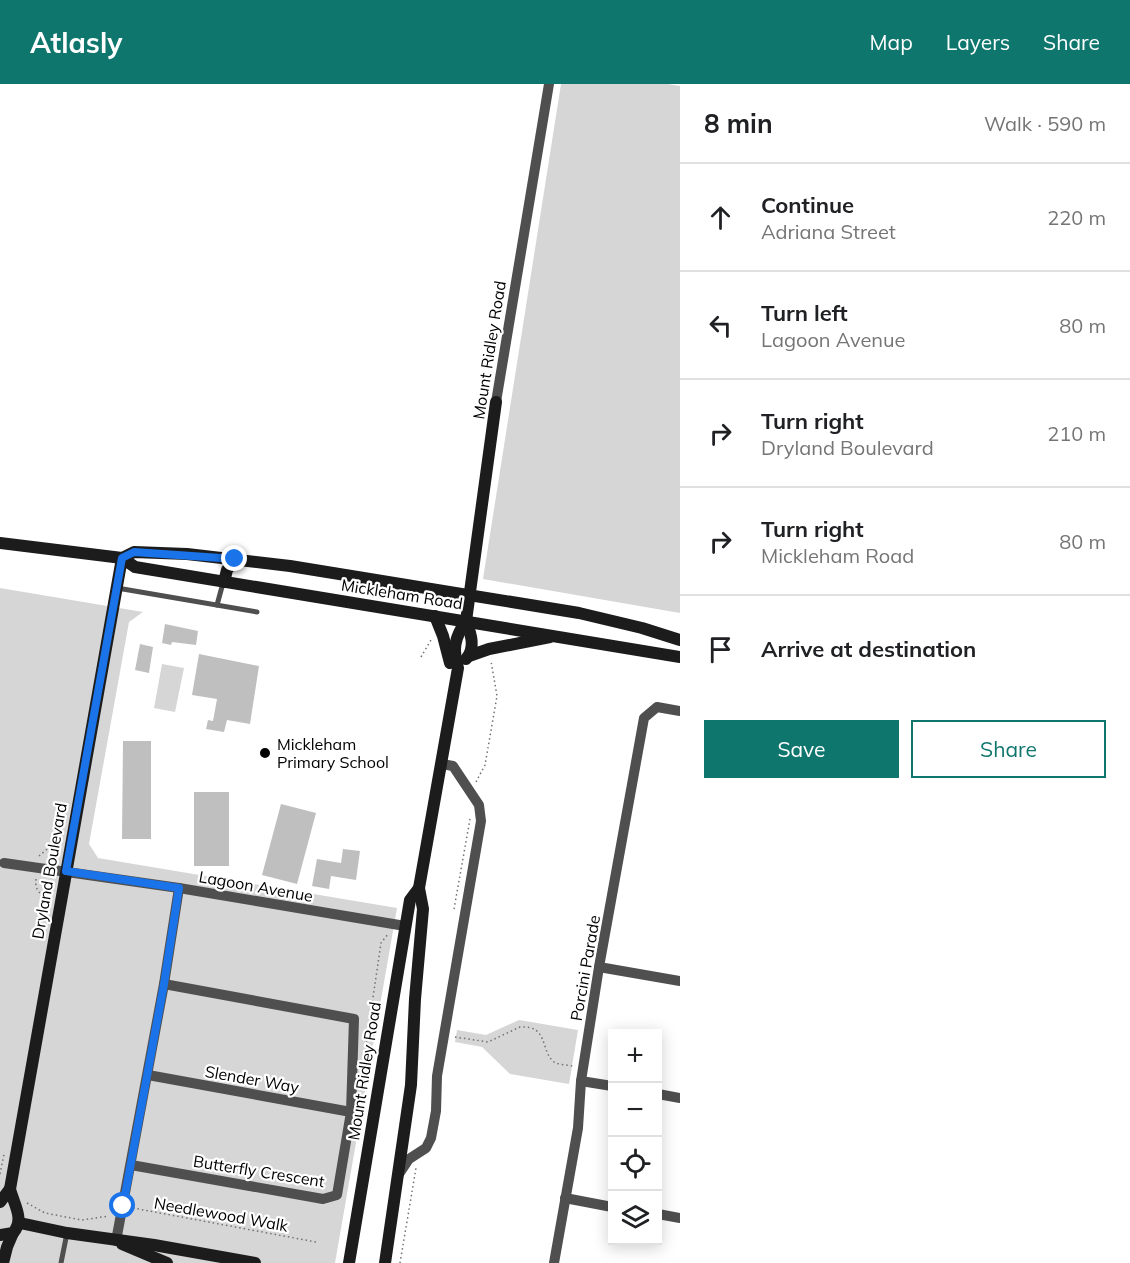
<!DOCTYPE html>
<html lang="en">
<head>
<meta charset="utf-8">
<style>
	:root { --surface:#fff; --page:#f2f2f2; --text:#202124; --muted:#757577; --line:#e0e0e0; --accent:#0f766e }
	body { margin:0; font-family:Mulish,sans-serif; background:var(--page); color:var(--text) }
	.controls { position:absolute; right:18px; bottom:18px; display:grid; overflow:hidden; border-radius:0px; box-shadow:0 3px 15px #0003 }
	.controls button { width:54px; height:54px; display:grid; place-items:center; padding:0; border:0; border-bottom:2px solid var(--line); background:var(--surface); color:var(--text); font:30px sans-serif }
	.stop { position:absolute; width:18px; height:18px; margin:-14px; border:4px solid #1a73e8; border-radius:50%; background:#fff }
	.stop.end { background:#1a73e8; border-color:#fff; box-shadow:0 2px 6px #0008 }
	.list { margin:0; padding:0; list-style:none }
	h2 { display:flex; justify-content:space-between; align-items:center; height:78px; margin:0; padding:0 24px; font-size:26px }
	h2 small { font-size:20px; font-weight:400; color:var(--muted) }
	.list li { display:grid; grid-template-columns:39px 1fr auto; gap:18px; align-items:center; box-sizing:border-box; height:108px; padding:0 24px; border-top:2px solid var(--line) }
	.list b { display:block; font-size:22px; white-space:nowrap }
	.list p { margin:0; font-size:20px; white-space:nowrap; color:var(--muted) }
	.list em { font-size:20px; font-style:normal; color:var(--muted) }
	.actions { display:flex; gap:12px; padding:18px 24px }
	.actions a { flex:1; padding:14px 0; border:2px solid var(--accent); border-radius:0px; text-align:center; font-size:21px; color:var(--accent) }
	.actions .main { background:var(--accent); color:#fff }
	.icon { flex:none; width:33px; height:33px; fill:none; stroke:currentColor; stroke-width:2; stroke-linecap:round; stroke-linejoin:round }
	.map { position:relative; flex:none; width:680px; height:1179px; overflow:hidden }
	header { display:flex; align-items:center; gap:36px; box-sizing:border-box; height:84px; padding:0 30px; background:var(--accent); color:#fff }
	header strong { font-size:28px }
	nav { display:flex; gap:33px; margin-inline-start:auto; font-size:21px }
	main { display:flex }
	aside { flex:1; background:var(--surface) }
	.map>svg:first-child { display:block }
</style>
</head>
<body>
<header>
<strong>Atlasly</strong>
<nav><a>Map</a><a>Layers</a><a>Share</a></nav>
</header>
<main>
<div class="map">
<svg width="680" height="1179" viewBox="0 0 680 1179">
	<rect width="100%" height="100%" fill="#fff"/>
	<g fill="#d6d6d6">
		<path d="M 561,0 L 668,0 L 680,2 L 680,529 L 483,495 Z"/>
		<path d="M 0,504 L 143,528 L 129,538 L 89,760 L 98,774 L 397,824 L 335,1179 L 0,1179 Z"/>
		<path d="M 162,580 L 184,584 L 175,628 L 154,624 Z"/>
		<path d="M 519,936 L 578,946 L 569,1000 L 510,990 L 482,963 L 455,958 L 457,946 L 486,951 Z"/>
	</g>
	<g fill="#bfbfbf">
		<path d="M 165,540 L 198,547 L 196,561 L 172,558 L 171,561 L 162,559 Z"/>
		<path d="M 140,560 L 153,563 L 149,589 L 135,586 Z"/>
		<path d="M 199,570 L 259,582 L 250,640 L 227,636 L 224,648 L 206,645 L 208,636 L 213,637 L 217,615 L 192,611 Z"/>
		<path d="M 123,657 L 151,657 L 151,755 L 122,755 Z"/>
		<rect x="194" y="708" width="35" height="74"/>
		<path d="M 281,720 L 316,729 L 297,800 L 262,791 Z"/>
		<path d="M 343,765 L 360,767 L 356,796 L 331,792 L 329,805 L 312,802 L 317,775 L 341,779 Z"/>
	</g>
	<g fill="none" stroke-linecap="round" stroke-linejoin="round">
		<g stroke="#717171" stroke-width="1.5" stroke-dasharray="1.5 3" stroke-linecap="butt">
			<path d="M 421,573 L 431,556"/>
			<path d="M 476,698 L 485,681 L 497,612 L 491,577"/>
			<path d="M 39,772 L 52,761 L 56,760 L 61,752"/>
			<path d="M 36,795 C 34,808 43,810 49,820"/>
			<path d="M 454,825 L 470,735"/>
			<path d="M 455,953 L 488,958 L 520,943 C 549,941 540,967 554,978 C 559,981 568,981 573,982"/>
			<path d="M 364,998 L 365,968 L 381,859 L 388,850"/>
			<path d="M 0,1090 L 4,1070"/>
			<path d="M 27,1119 L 45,1129 L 82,1136 L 109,1132"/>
			<path d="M 133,1124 L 316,1158"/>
			<path d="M 400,1179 L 416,1084"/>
		</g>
		<g stroke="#4f4f4f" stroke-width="5">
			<path d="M 117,504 L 257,528"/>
			<path d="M 217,521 L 223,499"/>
			<path d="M 61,1179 L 67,1149"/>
		</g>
		<g stroke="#4f4f4f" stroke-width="10">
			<path d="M 496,318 L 549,0"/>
			<path d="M 4,779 L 179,804 L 405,842"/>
			<path d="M 599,883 L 680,897"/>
			<path d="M 148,991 L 351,1028"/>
			<path d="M 581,997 L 612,1002"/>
			<path d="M 658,1010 L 680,1014"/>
			<path d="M 131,1081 L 323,1115 L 337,1111 L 351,1028 L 354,935 L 164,900"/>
			<path d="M 399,1090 L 409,1075 L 426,1064 L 431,1054 L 436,1027 L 437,992 L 481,737 L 479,721 L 453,682 L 442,680"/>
			<path d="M 565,1114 L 612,1123"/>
			<path d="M 658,1130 L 680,1134"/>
			<path d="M 116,1157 L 164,900 L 179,804"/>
			<path d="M 554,1179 L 578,1044 L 581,997 L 599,883 L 644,634 L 657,623 L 680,627"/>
		</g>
		<g stroke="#1c1c1c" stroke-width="12">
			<path d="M 0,459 L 122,474 L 135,483 L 680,573"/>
			<path d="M 122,474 L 134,468 L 187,470 L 290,482 L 579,529 L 642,544 L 680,556"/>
			<path d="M 224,498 L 227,486 L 235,475"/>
			<path d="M 435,532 L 443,552 L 450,579"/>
			<path d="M 469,572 L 489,565 L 550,553"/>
			<path d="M 466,575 C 476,564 471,550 466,537"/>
			<path d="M 0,1118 L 10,1105"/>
			<path d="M 20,1139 L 67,1149 L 154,1161 L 255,1179"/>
			<path d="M 0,1151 L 13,1149 C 25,1135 14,1121 10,1105 L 122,474"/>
			<path d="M 122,1160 L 167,1179"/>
			<path d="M 3,1179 L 7,1163 L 13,1149"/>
			<path d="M 349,1179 L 410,816 L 419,804"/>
			<path d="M 385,1179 L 411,1001 L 415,915 L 423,825 L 419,804 L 458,584 C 452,565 455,553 466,537 L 496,318"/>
		</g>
	</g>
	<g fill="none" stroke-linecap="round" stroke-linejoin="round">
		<path stroke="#1a73e8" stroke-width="8" d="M 123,1122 L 164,900 L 179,804 L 66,787 L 122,474 L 134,468 L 235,475"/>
	</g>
	<circle fill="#000" stroke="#fff" stroke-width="2" cx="265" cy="669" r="6"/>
	<g text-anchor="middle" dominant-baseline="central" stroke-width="4.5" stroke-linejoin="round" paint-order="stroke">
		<g font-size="16" fill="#000" stroke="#fff">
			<text transform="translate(489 266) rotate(-81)">Mount Ridley Road</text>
			<text transform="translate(402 510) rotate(9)">Mickleham Road</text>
			<text transform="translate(49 787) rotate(-80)">Dryland Boulevard</text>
			<text transform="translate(256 802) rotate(10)">Lagoon Avenue</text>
			<text transform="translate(585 884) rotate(-80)">Porcini Parade</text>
			<text transform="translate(364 987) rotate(-81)">Mount Ridley Road</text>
			<text transform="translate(252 995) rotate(10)">Slender Way</text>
			<text transform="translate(259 1087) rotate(9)">Butterfly Crescent</text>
			<text transform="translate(221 1130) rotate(10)">Needlewood Walk</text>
		</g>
		<g font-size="16" fill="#000" stroke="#fff" text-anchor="start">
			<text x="277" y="660">Mickleham<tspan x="277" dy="18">Primary School</tspan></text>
		</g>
	</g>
</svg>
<div class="controls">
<button>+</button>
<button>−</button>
<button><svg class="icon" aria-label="locate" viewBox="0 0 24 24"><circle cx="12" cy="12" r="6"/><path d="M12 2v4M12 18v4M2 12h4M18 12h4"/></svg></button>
<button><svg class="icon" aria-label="layers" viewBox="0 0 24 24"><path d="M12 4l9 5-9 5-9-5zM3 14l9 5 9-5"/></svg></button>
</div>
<div class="stop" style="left:123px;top:1122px"></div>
<div class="stop end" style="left:235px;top:475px"></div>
</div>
<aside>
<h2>8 min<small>Walk · 590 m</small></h2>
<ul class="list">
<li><svg class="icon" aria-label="ahead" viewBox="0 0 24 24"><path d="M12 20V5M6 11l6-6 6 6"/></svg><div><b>Continue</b><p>Adriana Street</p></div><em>220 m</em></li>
<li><svg class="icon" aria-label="left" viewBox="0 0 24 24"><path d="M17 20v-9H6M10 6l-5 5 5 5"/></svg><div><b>Turn left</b><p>Lagoon Avenue</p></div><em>80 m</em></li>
<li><svg class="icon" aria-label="right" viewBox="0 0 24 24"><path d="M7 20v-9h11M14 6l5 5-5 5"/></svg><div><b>Turn right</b><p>Dryland Boulevard</p></div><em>210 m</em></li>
<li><svg class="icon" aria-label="right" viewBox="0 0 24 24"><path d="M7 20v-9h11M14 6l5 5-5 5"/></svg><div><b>Turn right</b><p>Mickleham Road</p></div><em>80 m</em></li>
<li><svg class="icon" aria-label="arrive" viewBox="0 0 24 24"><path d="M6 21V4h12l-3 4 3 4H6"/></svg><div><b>Arrive at destination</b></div></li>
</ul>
<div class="actions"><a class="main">Save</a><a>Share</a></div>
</aside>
</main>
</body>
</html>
